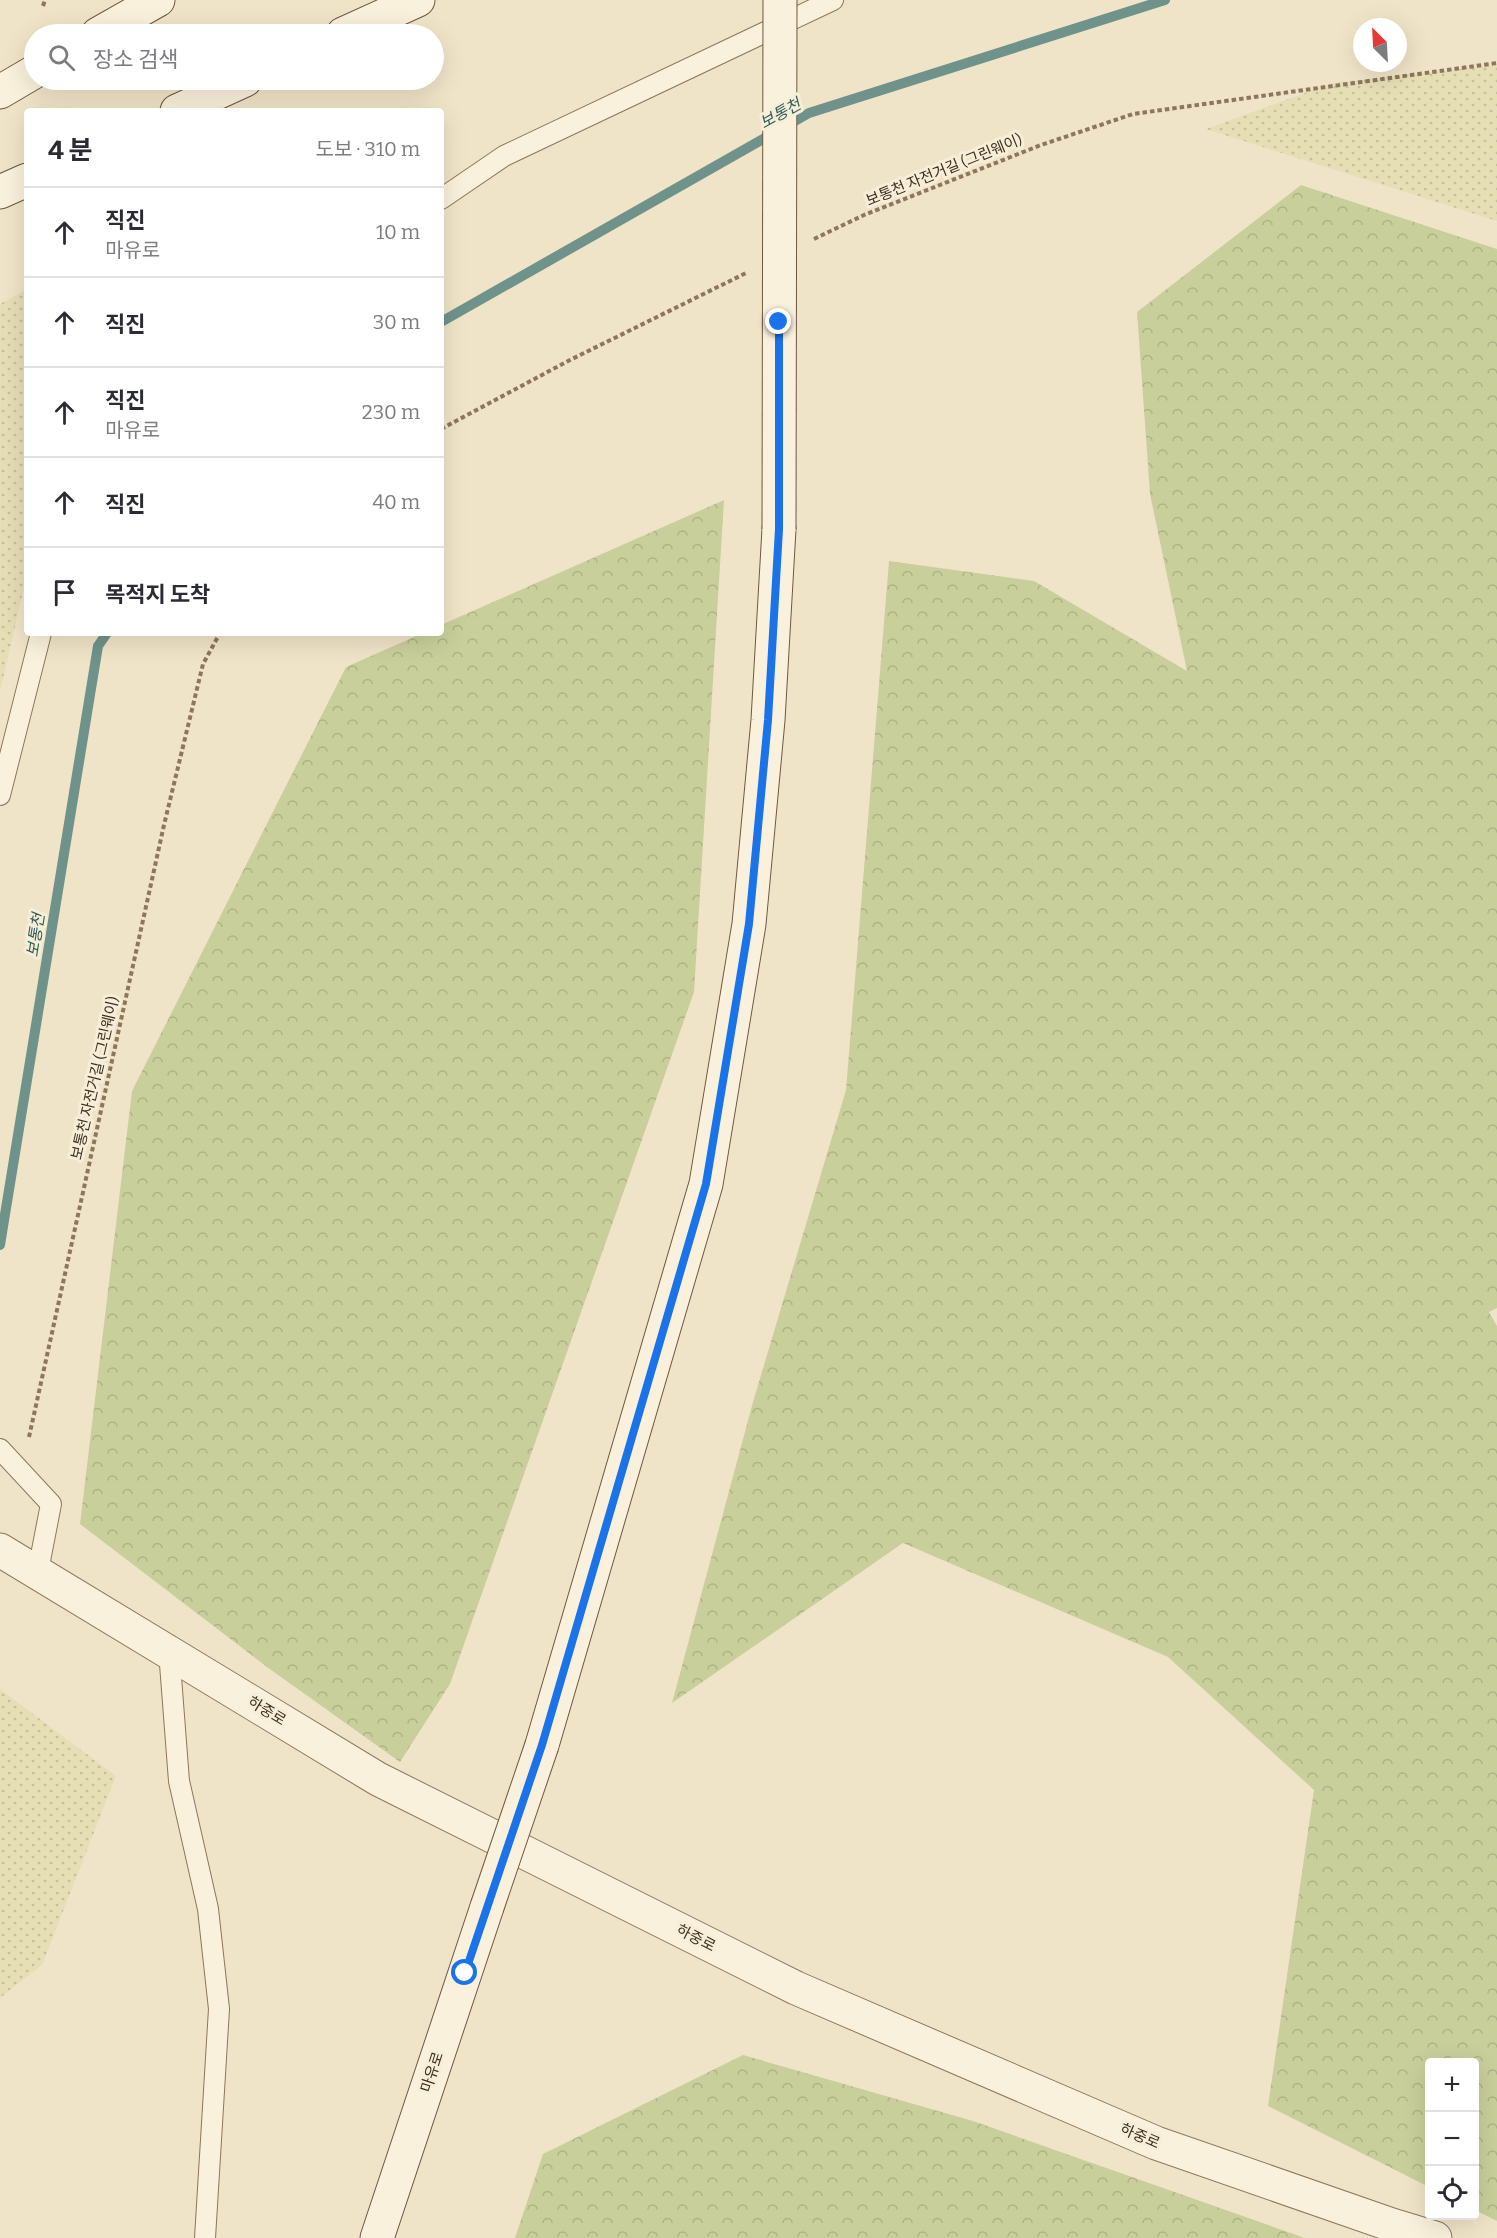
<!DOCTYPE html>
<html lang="ko">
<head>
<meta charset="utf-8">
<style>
	body { margin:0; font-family:Bitter,"Noto Sans KR",serif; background:#f2f2f3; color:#2b2b33 }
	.controls { position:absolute; right:18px; bottom:18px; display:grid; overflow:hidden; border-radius:6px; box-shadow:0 6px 24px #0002 }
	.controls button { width:54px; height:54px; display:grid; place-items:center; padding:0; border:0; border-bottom:2px solid #e1e1e2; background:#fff; color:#2b2b33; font:30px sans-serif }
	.compass { position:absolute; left:1353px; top:18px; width:54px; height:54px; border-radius:50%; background:#fff; box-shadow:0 6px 24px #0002; rotate:336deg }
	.stop { position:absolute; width:18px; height:18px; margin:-14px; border:4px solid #1a73e8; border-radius:50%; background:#fff }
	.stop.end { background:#1a73e8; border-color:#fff; box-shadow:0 2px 6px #0008 }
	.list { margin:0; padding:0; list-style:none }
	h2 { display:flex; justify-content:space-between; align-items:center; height:78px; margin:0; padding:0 24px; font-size:26px }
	h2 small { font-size:20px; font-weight:400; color:#7c7c81 }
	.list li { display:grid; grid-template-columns:39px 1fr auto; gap:18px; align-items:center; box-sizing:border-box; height:90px; padding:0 24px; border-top:2px solid #e1e1e2 }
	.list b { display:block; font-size:22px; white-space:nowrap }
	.list p { margin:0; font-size:20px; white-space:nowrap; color:#7c7c81 }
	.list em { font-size:20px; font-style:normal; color:#7c7c81 }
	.icon { flex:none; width:33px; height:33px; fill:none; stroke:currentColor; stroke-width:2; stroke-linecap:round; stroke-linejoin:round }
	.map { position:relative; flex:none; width:1497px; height:2238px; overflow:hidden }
	.search { position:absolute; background:#fff; box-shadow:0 6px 24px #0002; left:24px; top:24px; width:420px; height:66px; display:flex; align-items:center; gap:15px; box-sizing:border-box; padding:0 21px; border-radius:33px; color:#7c7c81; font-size:22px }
	.panel { position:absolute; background:#fff; box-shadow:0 6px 24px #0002; left:24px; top:108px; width:420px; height:528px; border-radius:6px }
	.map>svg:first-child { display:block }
</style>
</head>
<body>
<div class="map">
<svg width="1497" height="2238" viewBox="0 0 1497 2238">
	<defs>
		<pattern id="farmland-dots" width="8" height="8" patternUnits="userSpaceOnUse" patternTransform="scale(1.5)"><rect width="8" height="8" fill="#e6deb5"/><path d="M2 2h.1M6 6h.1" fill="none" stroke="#c6bf9b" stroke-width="1.8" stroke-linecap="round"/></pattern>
		<pattern id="forest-crowns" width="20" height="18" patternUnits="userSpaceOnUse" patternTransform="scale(1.5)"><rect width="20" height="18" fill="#c9cf9b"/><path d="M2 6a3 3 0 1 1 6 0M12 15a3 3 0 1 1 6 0" fill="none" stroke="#aeb285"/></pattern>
	</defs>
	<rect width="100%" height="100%" fill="#f0e4c8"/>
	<g fill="url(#farmland-dots)">
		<path d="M1497,65V221L1206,129L1332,83Z"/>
		<path d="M27,289V575L0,691V304Z"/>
		<path d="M0,1689L116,1776L42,1965L0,1998Z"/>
	</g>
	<g fill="url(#forest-crowns)">
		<path d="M1301,185L1497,249V1308L1489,1312L1497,1326V2221L1475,2210L1474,2062H1430L1429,2187L1268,2106L1314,1790L1168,1657L903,1543L672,1703L753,1402L846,1090L889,561L1034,581L1187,671L1150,494L1137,312Z"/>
		<path d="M724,500L694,992L450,1684L400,1762L267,1667L80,1524L132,1091L346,667L423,633H441V625Z"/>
		<path d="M743,2055L973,2121L1305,2238H515L543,2154Z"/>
	</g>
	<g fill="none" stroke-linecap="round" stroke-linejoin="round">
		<g stroke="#6f938a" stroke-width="10">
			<path d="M441,322L809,113L1165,0"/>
			<path d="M0,1245L98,646L107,633"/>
		</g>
		<defs>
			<g id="service">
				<path d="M441,199L504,156L833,0"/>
				<path d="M0,795L41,633"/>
				<path d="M0,1449L51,1504L38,1571"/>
				<path d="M169,1651L179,1781L208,1909L219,2009L205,2238"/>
			</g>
			<path id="tertiary" d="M0,1550L378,1779L796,1988L1156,2143L1392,2225L1435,2238"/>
			<g id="secondary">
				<path d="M98,34L158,0"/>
				<path d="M343,34L418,0"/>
				<path d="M0,92L34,72"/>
				<path d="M177,111L245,80"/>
				<path d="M0,192L27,180"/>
				<path d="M542,1745L706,1184L749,924L768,720L779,529"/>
				<path d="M377,2238L487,1907"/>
			</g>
		</defs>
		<use href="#service" stroke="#8d765c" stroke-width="22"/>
		<use href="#tertiary" stroke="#8d765c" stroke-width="35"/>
		<use href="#secondary" stroke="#6f573f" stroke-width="35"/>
		<g stroke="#8d765c" stroke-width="4" stroke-dasharray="4.5 3" stroke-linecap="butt">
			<path d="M43,6L45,0"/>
			<path d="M814,239L864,215L1041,145L1133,114L1497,63"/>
			<path d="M441,429L568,361L746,273"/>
			<path d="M29,1437L164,825L203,664L220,633"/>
		</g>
		<use href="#service" stroke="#faf1dc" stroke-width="20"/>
		<use href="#tertiary" stroke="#faf1dc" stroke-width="33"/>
		<use href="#secondary" stroke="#faf1dc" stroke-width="33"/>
		<defs>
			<g id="secondary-bridge">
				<path d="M779,529L780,0"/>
				<path d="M487,1907L542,1745"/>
			</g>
		</defs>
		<use href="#secondary-bridge" stroke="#6f573f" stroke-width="35" stroke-linecap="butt"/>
		<use href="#secondary-bridge" stroke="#faf1dc" stroke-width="33"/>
	</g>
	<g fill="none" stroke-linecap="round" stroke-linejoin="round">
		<path stroke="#1a73e8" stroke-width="8" d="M465,1973L542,1745L706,1184L749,924L768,720L779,529V322"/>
	</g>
	<g text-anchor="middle" stroke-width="6" stroke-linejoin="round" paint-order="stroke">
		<g font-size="15" fill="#3d2e20" stroke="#f7eed8">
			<text transform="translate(944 170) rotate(-22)" y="5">보통천 자전거길 (그린웨이)</text>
			<text transform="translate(95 1078) rotate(-77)" y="5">보통천 자전거길 (그린웨이)</text>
			<text transform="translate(267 1711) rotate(31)" y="5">하중로</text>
			<text transform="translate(696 1938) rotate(27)" y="5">하중로</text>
			<text transform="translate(432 2072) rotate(-72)" y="5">마유로</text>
			<text transform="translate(1140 2136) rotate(23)" y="5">하중로</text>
		</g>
		<g font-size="16" font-style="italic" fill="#2f5d5a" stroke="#f7eed8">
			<text transform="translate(780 113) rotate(-29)" y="6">보통천</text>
			<text transform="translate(35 935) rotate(-81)" y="6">보통천</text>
		</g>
	</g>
</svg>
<div class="controls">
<button>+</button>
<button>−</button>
<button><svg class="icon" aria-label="locate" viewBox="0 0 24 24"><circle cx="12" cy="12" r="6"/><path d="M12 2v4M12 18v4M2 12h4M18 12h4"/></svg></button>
</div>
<svg class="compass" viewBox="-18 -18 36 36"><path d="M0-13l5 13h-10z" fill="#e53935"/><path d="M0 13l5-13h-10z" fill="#7c7c81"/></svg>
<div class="stop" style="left:465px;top:1973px"></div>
<div class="stop end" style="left:779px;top:322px"></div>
<div class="search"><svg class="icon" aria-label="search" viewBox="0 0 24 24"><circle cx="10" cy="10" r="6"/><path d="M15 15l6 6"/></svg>장소 검색</div>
<section class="panel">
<h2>4 분<small>도보 · 310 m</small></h2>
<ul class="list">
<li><svg class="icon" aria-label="ahead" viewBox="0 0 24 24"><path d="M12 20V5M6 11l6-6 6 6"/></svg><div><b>직진</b><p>마유로</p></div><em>10 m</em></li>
<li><svg class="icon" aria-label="ahead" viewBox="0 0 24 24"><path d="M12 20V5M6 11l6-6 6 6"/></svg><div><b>직진</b></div><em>30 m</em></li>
<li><svg class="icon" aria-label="ahead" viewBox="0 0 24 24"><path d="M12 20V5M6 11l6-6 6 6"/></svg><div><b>직진</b><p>마유로</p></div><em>230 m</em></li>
<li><svg class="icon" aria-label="ahead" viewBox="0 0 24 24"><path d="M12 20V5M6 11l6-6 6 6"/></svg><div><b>직진</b></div><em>40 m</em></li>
<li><svg class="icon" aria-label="arrive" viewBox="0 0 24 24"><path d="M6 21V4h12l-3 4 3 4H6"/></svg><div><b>목적지 도착</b></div></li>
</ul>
</section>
</div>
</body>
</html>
